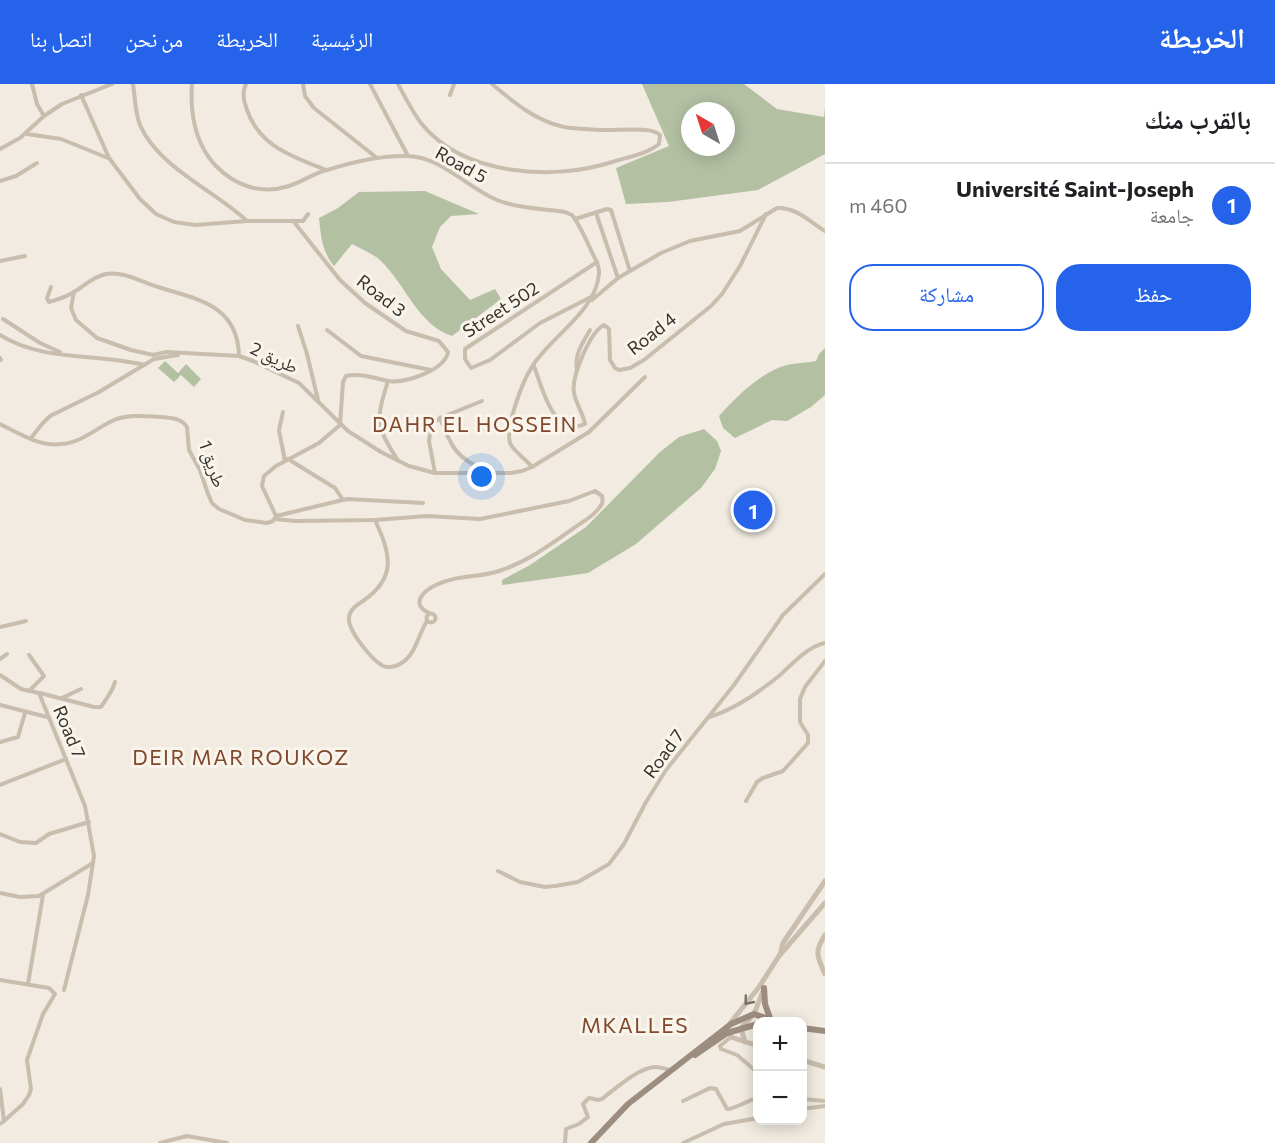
<!DOCTYPE html>
<html lang="ar">
<head>
<meta charset="utf-8">
<style>
	body { margin:0; font-family:Commissioner,"Noto Naskh Arabic",sans-serif; background:#f2f2f2; color:#202124; direction:rtl }
	.controls { position:absolute; right:18px; bottom:18px; display:grid; overflow:hidden; border-radius:12px; box-shadow:0 3px 15px #0003 }
	.controls button { width:54px; height:54px; display:grid; place-items:center; padding:0; border:0; border-bottom:2px solid #e0e0e0; background:#fff; color:#202124; font:30px sans-serif }
	.compass { position:absolute; left:681px; top:18px; width:54px; height:54px; border-radius:50%; background:#fff; box-shadow:0 3px 15px #0003; rotate:321deg }
	.you { position:absolute; left:482px; top:393px; width:21px; height:21px; margin:-15px; border:4px solid #fff; border-radius:50%; background:#1a73e8; box-shadow:0 0 0 9px #1a73e833 }
	.badge { display:grid; place-items:center; width:39px; height:39px; border-radius:50%; background:#2563eb; color:#fff; font-size:20px; font-weight:700 }
	.pin { position:absolute; translate:-50% -50%; border:3px solid #fff; box-shadow:0 2px 6px #0006 }
	.list { margin:0; padding:0; list-style:none }
	h2 { display:flex; justify-content:space-between; align-items:center; height:78px; margin:0; padding:0 24px; font-size:26px }
	h2 small { font-size:20px; font-weight:400; color:#757577 }
	.list li { display:grid; grid-template-columns:39px 1fr auto; gap:18px; align-items:center; box-sizing:border-box; height:84px; padding:0 24px; border-top:2px solid #e0e0e0 }
	.list b { display:block; font-size:22px; white-space:nowrap }
	.list p { margin:0; font-size:20px; white-space:nowrap; color:#757577 }
	.list em { font-size:20px; font-style:normal; color:#757577 }
	.actions { display:flex; gap:12px; padding:18px 24px }
	.actions a { flex:1; padding:14px 0; border:2px solid #2563eb; border-radius:24px; text-align:center; font-size:21px; color:#2563eb }
	.actions .main { background:#2563eb; color:#fff }
	.map { position:relative; flex:none; width:825px; height:1059px; overflow:hidden; direction:ltr }
	header { display:flex; align-items:center; gap:36px; box-sizing:border-box; height:84px; padding:0 30px; background:#2563eb; color:#fff }
	header strong { font-size:28px }
	nav { display:flex; gap:33px; margin-inline-start:auto; font-size:21px }
	main { display:flex }
	aside { flex:1; background:#fff }
	.map>svg:first-child { display:block }
</style>
</head>
<body>
<header>
<strong>الخريطة</strong>
<nav><a>الرئيسية</a><a>الخريطة</a><a>من نحن</a><a>اتصل بنا</a></nav>
</header>
<main>
<aside>
<h2>بالقرب منك<small></small></h2>
<ul class="list">
<li><span class="badge">1</span><div><b>Université Saint-Joseph</b><p>جامعة</p></div><em>460 m</em></li>
</ul>
<div class="actions"><a class="main">حفظ</a><a>مشاركة</a></div>
</aside>
<div class="map">
<svg width="825" height="1059" viewBox="0 0 825 1059">
	<rect width="100%" height="100%" fill="#f1ebe1"/>
	<g fill="#b3c0a2" fill-rule="evenodd">
		<path d="M642,0H744L777,25L824,33L825,23V70L758,106L668,118L626,120L616,84L669,62ZM690,27H726V63H690Z"/>
		<path d="M425,107L479,130L451,132L440,143L432,163L441,185L470,216L495,205L501,215L452,252C419,242 405,200 381,177C374,170 361,165 352,160L334,182C322,167 321,153 319,134L338,124L359,108Z"/>
		<path d="M825,264V311L811,323L787,337L772,336L735,354L723,344L719,332C737,312 761,288 787,281C796,279 806,279 816,277L819,270Z"/>
		<path d="M165,277L178,289L186,280L201,295L194,303L181,291L174,298L158,284Z"/>
		<path d="M704,345L717,357L721,367L715,385L701,404L636,460L588,489L502,501V496L530,481L586,443L660,368L679,353Z"/>
	</g>
	<g fill="none" stroke-linecap="round" stroke-linejoin="round">
		<g stroke="#c9bdad" stroke-width="4">
			<path d="M32,0L37,20L44,32"/>
			<path d="M133,0C135,13 135,29 140,41C158,83 215,107 247,137"/>
			<path d="M192,0C190,29 195,59 215,81C235,102 261,111 289,102C302,98 314,89 327,86C352,78 381,71 408,72C441,73 468,104 497,116C517,124 543,125 565,128L572,131C579,140 585,153 590,164C593,172 600,180 599,189C597,226 552,252 533,281"/>
			<path d="M246,0C242,8 243,15 246,23C258,62 291,72 326,86"/>
			<path d="M303,0L305,12L314,24L377,74"/>
			<path d="M370,0L408,72"/>
			<path d="M398,0C405,13 412,27 421,39C463,92 554,97 612,78C628,73 647,70 659,60L660,51C652,42 615,47 601,46C589,45 576,45 564,43C536,37 513,18 492,0"/>
			<path d="M81,11L109,74L140,115L156,130L174,138L195,141L247,137H303L308,130"/>
			<path d="M450,11L454,0"/>
			<path d="M27,50L61,55L108,74"/>
			<path d="M0,65L20,54L44,32L62,20L112,0"/>
			<path d="M0,97L16,92L37,79"/>
			<path d="M596,129L618,194"/>
			<path d="M575,135L607,125L611,126L630,187"/>
			<path d="M294,138L340,196L365,219L406,247L439,257L448,268C445,286 405,300 388,297C374,294 360,289 346,292L343,298L340,340"/>
			<path d="M0,177L25,172"/>
			<path d="M51,203L47,214L49,218C56,216 68,212 74,208C86,201 92,193 106,190C123,187 139,197 155,202C194,215 238,219 239,272"/>
			<path d="M74,208L71,224L76,236L97,254L131,266L153,271L167,268L239,272L253,277L299,299L348,347L381,368L409,382L435,389H511L522,387L532,383C526,375 514,368 510,359C505,343 523,296 532,283L534,282C542,303 553,354 585,340C583,329 576,320 574,309C571,293 590,248 604,241L609,245L610,276L615,284L619,286L630,284L644,276L711,222L722,210L740,182L766,130"/>
			<path d="M593,212L540,239L490,276L471,284L465,275V265L597,178"/>
			<path d="M592,216L618,194L661,169L690,157L740,147L777,124C796,123 810,138 825,147"/>
			<path d="M3,235L40,259L60,268"/>
			<path d="M298,242L307,270L318,316"/>
			<path d="M327,246L361,272L431,286"/>
			<path d="M0,251C42,278 98,269 145,281"/>
			<path d="M0,274L1,276"/>
			<path d="M577,286C574,271 583,258 590,246"/>
			<path d="M388,297C376,336 375,340 397,375"/>
			<path d="M283,328L279,346L285,377"/>
			<path d="M440,334C453,366 456,373 487,388"/>
			<path d="M0,340C18,349 40,363 61,360C81,359 95,345 112,337C127,330 146,332 162,333C172,334 181,334 187,343L189,366L200,386L208,410L212,419L219,425L245,436L267,439L273,437L276,432L262,402L264,392L276,382L319,359L340,341"/>
			<path d="M31,354L42,340L50,332L99,308L154,275L178,271"/>
			<path d="M288,375L335,404L343,416"/>
			<path d="M532,383L589,348L645,293"/>
			<path d="M435,389L429,357L431,341L440,334L482,317"/>
			<path d="M276,432L347,415L423,419"/>
			<path d="M275,435L295,437L375,436L427,432L480,435L569,417L595,407L602,412C603,417 603,420 599,424C593,433 582,438 574,444C550,461 527,478 499,487C478,494 455,491 436,501C423,507 410,520 429,529"/>
			<path d="M375,436C390,469 398,493 363,517C357,521 350,525 349,533C347,546 372,576 383,582C388,584 395,583 400,580C416,571 418,551 427,537"/>
			<circle cx="431" cy="534" r="4.5"/>
			<path d="M0,543L26,537"/>
			<path d="M0,575L7,570"/>
			<path d="M0,591L21,605L39,609L85,722L94,772L88,811L64,906"/>
			<path d="M29,607L44,592L29,571"/>
			<path d="M40,609L94,623H101C106,615 113,607 115,598"/>
			<path d="M62,614L81,605"/>
			<path d="M0,621L47,633"/>
			<path d="M709,633C734,626 759,608 779,592C792,580 807,563 825,559"/>
			<path d="M0,658L18,653L25,629"/>
			<path d="M0,701L66,675"/>
			<path d="M746,717L757,698L763,694L783,687L808,659V651L800,638V615L805,603L825,577"/>
			<path d="M0,750L20,758L36,759L49,750L89,738"/>
			<path d="M498,787L520,798L545,803L555,802L578,798L609,780L624,760L646,718L666,686L734,601L783,531L825,490"/>
			<path d="M0,809L20,813L39,812L93,779"/>
			<path d="M0,896L49,904L55,910L43,930L27,976L31,1005L29,1011L23,1020L4,1037"/>
			<path d="M28,900L43,811"/>
			<path d="M731,953L720,962L721,965L737,971L758,989"/>
			<path d="M0,1005L4,1037L0,1040"/>
			<path d="M802,1015L825,1017"/>
			<path d="M683,1017L710,1004L716,1005L727,1025C736,1025 747,1016 758,1014"/>
			<path d="M802,1025L825,1022"/>
			<path d="M160,1059L187,1052L227,1059"/>
			<path d="M565,1059L566,1045L579,1040L588,1033L583,1020L589,1014L598,1016L602,1015C615,1005 639,983 656,983C661,983 665,985 670,986"/>
			<path d="M683,1059L724,1040L758,1034"/>
		</g>
		<g stroke="#c9bdad" stroke-width="5">
			<path d="M825,851C814,868 817,872 825,890"/>
			<path d="M780,871L783,859L825,797"/>
			<path d="M745,958L741,944L754,930L763,907"/>
			<path d="M758,962L731,953L727,947L728,942L759,903L779,872L825,819"/>
			<path d="M802,976L825,983"/>
		</g>
		<g stroke="#9d8d7f" stroke-width="6">
			<path d="M764,904L765,920L770,934"/>
			<path d="M802,944L825,947"/>
			<path d="M695,971L727,949L758,940"/>
			<path d="M591,1059L628,1020L731,940L754,930L777,938"/>
		</g>
	</g>
	<defs><path id="oneway-chevron" d="M-2-3.5L2.5 0L-2 3.5" fill="none" stroke-width="1.6" stroke-linecap="round" stroke-linejoin="round" transform="scale(1.5)"/></defs>
	<use stroke="#797066" href="#oneway-chevron" transform="translate(748 917) rotate(129)"/>
	<g text-anchor="middle" stroke-width="6" stroke-linejoin="round" paint-order="stroke">
		<g font-size="18" fill="#38312b" stroke="#f9f5ed">
			<text transform="translate(461 81) rotate(29)" y="6">Road 5</text>
			<text transform="translate(381 212) rotate(38)" y="6">Road 3</text>
			<text transform="translate(501 226) rotate(-33)" y="6">Street 502</text>
			<text transform="translate(652 250) rotate(-38)" y="6">Road 4</text>
			<text transform="translate(274 274) rotate(25)" y="6">طريق 2</text>
			<text transform="translate(212 380) rotate(71)" y="6">طريق 1</text>
			<text transform="translate(69 648) rotate(67)" y="6">Road 7</text>
			<text transform="translate(664 670) rotate(-54)" y="6">Road 7</text>
		</g>
		<g font-size="21" letter-spacing="1.5" fill="#81482b" stroke="#f9f5ed">
			<text x="475" y="348">DAHR EL HOSSEIN</text>
			<text x="241" y="681">DEIR MAR ROUKOZ</text>
			<text x="635" y="949">MKALLES</text>
		</g>
	</g>
</svg>
<div class="controls">
<button>+</button>
<button>−</button>
</div>
<svg class="compass" viewBox="-18 -18 36 36"><path d="M0-13l5 13h-10z" fill="#e53935"/><path d="M0 13l5-13h-10z" fill="#757577"/></svg>
<div class="you"></div>
<div class="pin badge" style="left:753px;top:426px">1</div>
</div>
</main>
</body>
</html>
